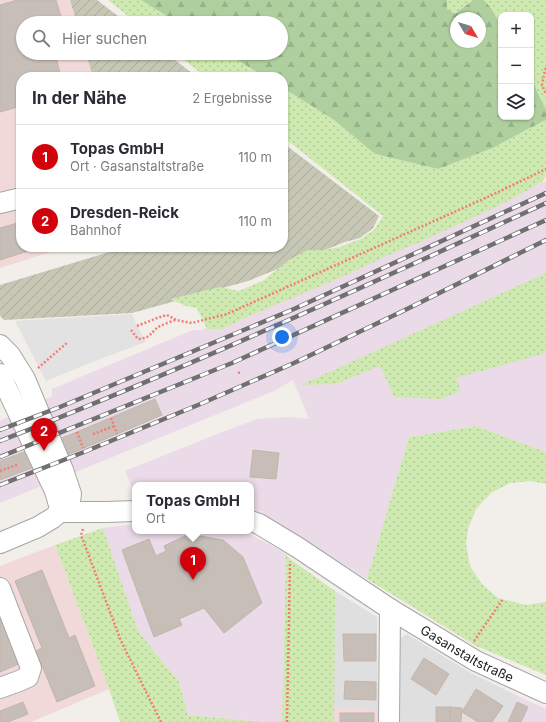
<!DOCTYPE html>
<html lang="de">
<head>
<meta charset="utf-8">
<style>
	body { margin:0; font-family:Inter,sans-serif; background:#f7f7f7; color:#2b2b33 }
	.controls { position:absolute; right:12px; top:12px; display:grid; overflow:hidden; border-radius:8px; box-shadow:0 1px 3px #0004 }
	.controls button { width:36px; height:36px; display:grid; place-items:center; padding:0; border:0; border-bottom:1px solid #e1e1e2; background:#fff; color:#2b2b33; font:20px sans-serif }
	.compass { position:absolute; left:450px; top:12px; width:36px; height:36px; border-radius:50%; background:#fff; box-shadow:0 1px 3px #0004; rotate:128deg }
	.you { position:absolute; left:282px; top:337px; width:14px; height:14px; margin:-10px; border:3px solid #fff; border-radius:50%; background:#1a73e8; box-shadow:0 0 0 6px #1a73e833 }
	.badge { display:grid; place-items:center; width:26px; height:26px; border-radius:50%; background:#d1020c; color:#fff; font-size:13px; font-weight:700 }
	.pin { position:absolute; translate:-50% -33px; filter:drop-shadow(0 1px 2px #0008) }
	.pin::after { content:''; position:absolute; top:21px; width:14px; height:12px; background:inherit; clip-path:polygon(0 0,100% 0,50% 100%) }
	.popup { position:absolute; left:132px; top:482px; width:122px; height:52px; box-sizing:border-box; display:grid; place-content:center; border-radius:8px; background:#fff; filter:drop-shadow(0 1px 3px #0005); font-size:13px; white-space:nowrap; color:#7c7c81 }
	.popup b { font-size:15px; color:#2b2b33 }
	.popup::after { content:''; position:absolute; left:50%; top:100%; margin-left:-8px; border:8px solid transparent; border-top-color:#fff }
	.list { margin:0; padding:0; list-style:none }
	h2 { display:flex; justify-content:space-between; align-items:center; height:52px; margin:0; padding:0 16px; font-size:17px }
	h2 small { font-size:13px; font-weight:400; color:#7c7c81 }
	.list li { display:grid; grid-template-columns:26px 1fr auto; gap:12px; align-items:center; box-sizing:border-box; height:64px; padding:0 16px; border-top:1px solid #e1e1e2 }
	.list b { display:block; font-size:15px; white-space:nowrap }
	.list p { margin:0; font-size:13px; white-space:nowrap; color:#7c7c81 }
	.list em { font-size:13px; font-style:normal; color:#7c7c81 }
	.icon { flex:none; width:22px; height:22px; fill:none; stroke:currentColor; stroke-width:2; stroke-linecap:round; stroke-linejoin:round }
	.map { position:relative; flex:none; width:546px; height:722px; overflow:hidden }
	.search { position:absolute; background:#fff; box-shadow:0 1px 3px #0004; left:16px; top:16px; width:272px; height:44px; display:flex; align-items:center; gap:10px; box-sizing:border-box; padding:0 14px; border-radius:22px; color:#7c7c81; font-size:15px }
	.panel { position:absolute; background:#fff; box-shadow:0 1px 3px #0004; left:16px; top:72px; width:272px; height:180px; border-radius:16px }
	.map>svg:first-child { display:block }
</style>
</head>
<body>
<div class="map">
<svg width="546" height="722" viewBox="0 0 546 722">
	<defs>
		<pattern id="construction-furrows" width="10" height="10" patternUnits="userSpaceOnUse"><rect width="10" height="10" fill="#c6c6b4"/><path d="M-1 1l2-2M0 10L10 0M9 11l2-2" fill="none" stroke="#aaaa9a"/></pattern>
		<pattern id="grass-dots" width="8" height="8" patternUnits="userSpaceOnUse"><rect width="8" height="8" fill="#cfeab0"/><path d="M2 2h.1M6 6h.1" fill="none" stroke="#b1c897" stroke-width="1.8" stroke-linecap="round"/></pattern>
		<pattern id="forest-firs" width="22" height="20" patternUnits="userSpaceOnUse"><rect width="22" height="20" fill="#afd09e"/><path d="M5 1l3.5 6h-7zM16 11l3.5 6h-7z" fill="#96b288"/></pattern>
	</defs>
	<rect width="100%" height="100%" fill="#f2eee9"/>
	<g fill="#e0dfdf">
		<path d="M335,591L377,617L378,709L334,708Z"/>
		<path d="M407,634L469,672L518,696L507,722H395L396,641Z"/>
	</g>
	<g fill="#f2d9d9">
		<path d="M0,0H72L78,23H23V53H87L93,77H21V247H67L0,268Z"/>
		<path d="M55,545L109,689L31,722H0V566Z"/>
		<path d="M334,708L378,709V722H334Z"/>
	</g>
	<g fill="#ebdbe8">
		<path d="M546,181V452L476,426L409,437L367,579L300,537L251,507V485H135V494L125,471L225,431L257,419L287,417L309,419L293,380L274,391L0,503V421L52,396V389L193,330H202L251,309Z"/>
		<path d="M135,524V531H239L249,534L271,545L286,554L282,722H264L188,715L179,682L138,631L103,528Z"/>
		<path d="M518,696L546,709V722H507Z"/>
	</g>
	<g fill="url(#construction-furrows)">
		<path d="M70,0H97L127,23H77Z"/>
		<path d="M86,53H166L197,77H93Z"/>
		<path d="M283,143L379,216L373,228L360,238L345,242L248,281L132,313L4,320L0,316V285L126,247H283Z"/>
	</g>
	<g fill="url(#grass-dots)">
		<path d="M108,0H141L178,23H137Z"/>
		<path d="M447,0H473L455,14L447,10Z"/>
		<path d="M484,0H546V110L531,79V15H501V25L491,8Z"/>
		<path d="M175,53H226L265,77H206Z"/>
		<path d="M283,88L334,120L375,154L438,169L493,148L524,131L546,120V176L543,181L532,188L494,208L420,242L391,254L342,277L247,317L222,329H207L197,308L186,306L170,299L220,287L239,291L264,280L289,260L307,250H323L340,247L347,244L361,239L374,230L383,216L283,137Z"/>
		<path d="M546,273V353L456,378L461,391L441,399L394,397L380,366L336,384L301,385Z"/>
		<path d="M476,426L546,452V484L531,481L510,483L491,493L476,509L468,529L466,544L470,566L482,584L498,598L526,605L546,602V675L476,646L367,579L409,437Z"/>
		<path d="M103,528L138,631L179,682L188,715L264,722H120L109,689L55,545Z"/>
		<path d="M286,554L290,559L335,591L334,722H282Z"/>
	</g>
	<path fill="url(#forest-firs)" fill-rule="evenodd" d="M141,0H447V9L455,14L473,0H484L491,8L501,25V117H531V79L546,110V120L524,131L493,148L438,169L375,154L334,120L283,88V77H265L226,53H281V23H178ZM456,18H480V42H456Z"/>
	<path fill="#e2e2e2" d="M132,314L137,326L146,342L95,361L46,381L15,321Z"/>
	<g fill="#c7beb8" stroke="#c3b5ab">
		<path d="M17,0H56L63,23H23V53H68L56,57L61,77H21V106L0,112V5Z"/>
		<path d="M21,222V247H41L0,260V228Z"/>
		<path d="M155,399L162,415L77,451L0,480V461L72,434Z"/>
		<path d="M253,450L279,453L276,479L250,477Z"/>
		<path d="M189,534L223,540L243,557L262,603L224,633L204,608L179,619L182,625L154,637L122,550L149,539L156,556L166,551L164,546Z"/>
		<path d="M42,570L69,638L75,635L95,686L57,702L36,651L42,648L15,581Z"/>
		<path d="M0,610L21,663L0,672Z"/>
		<path d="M343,634H376V661H344Z"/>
		<path d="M424,658L449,674L436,695L411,679Z"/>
		<path d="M345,681L376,682V700L344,699Z"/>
		<path d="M476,689L503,706L492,722H478L462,712Z"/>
		<path d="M23,702L28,714L8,722H0V711Z"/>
		<path d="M517,702L528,707L521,722H508Z"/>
		<rect x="436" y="707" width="14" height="15"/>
		<path d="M450,707L462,708L461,722H450Z"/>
		<rect x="340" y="713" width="34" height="9"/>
	</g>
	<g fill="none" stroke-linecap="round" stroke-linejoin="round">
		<defs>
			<g id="minor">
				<path d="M0,203L21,198"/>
				<path d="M0,345L10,355L25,379L63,470L71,494L70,501L67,505L53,518L38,527L0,543"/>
				<path d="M0,374L55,491L61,512"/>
				<path d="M61,512H107L135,511"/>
				<path id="s1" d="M251,521L259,524L297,547L390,609L476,661L546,693"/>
				<path d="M0,588L31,668L28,677L19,681L0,688"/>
				<path d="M389,722L390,609"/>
			</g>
		</defs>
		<use href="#minor" stroke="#a6a6a6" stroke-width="22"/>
		<g stroke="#f87b73" stroke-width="2.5" stroke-dasharray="2 2" stroke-linecap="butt">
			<path d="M546,68L545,70L542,85L546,94"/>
			<path d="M137,326L157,318L167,315L176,320L192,323L227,314L492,195L546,169"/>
			<path d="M131,330L138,339C152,338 150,332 160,326C164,324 170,322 175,320"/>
			<path d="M38,368L68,342"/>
			<path d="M238,373L241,372"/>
			<path d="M111,418L117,434"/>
			<path d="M77,432L83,448"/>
			<path d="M93,434L114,426"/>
			<path d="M0,471L17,465"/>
			<path d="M83,529L81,535L121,641L161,722"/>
			<path d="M474,641L503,599"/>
			<path d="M287,722L290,563"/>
		</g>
		<use href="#minor" stroke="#fff" stroke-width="20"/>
		<defs>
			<g id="rail">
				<path d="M0,430L60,407L294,309L546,193"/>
				<path d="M0,441C185,369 366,286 546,203"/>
				<path d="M0,457L232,363L546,220"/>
				<path d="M0,485L84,452L198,405L294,363L403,311L546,240"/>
			</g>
		</defs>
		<use href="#rail" stroke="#707070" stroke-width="4.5"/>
		<use href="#rail" stroke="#fff" stroke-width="3" stroke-dasharray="9" stroke-linecap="butt"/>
	</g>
	<g text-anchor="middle" stroke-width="3.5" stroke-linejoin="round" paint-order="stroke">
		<g font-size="13" fill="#222" stroke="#fff">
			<text dy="5" stroke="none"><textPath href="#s1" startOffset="254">Gasanstaltstraße</textPath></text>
		</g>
	</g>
</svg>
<div class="controls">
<button>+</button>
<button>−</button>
<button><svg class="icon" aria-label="layers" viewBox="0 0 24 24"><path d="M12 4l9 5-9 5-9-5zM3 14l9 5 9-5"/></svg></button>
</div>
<svg class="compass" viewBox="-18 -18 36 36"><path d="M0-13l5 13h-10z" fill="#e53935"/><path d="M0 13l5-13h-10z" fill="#7c7c81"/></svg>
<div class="you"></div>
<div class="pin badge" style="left:193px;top:580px">1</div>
<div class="popup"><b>Topas GmbH</b>Ort</div>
<div class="pin badge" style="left:44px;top:451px">2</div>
<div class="search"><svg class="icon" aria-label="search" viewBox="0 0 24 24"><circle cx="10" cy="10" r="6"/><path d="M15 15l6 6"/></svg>Hier suchen</div>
<section class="panel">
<h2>In der Nähe<small>2 Ergebnisse</small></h2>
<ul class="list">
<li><span class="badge">1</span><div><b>Topas GmbH</b><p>Ort · Gasanstaltstraße</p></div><em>110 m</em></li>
<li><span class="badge">2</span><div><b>Dresden-Reick</b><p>Bahnhof</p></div><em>110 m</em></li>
</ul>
</section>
</div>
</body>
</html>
